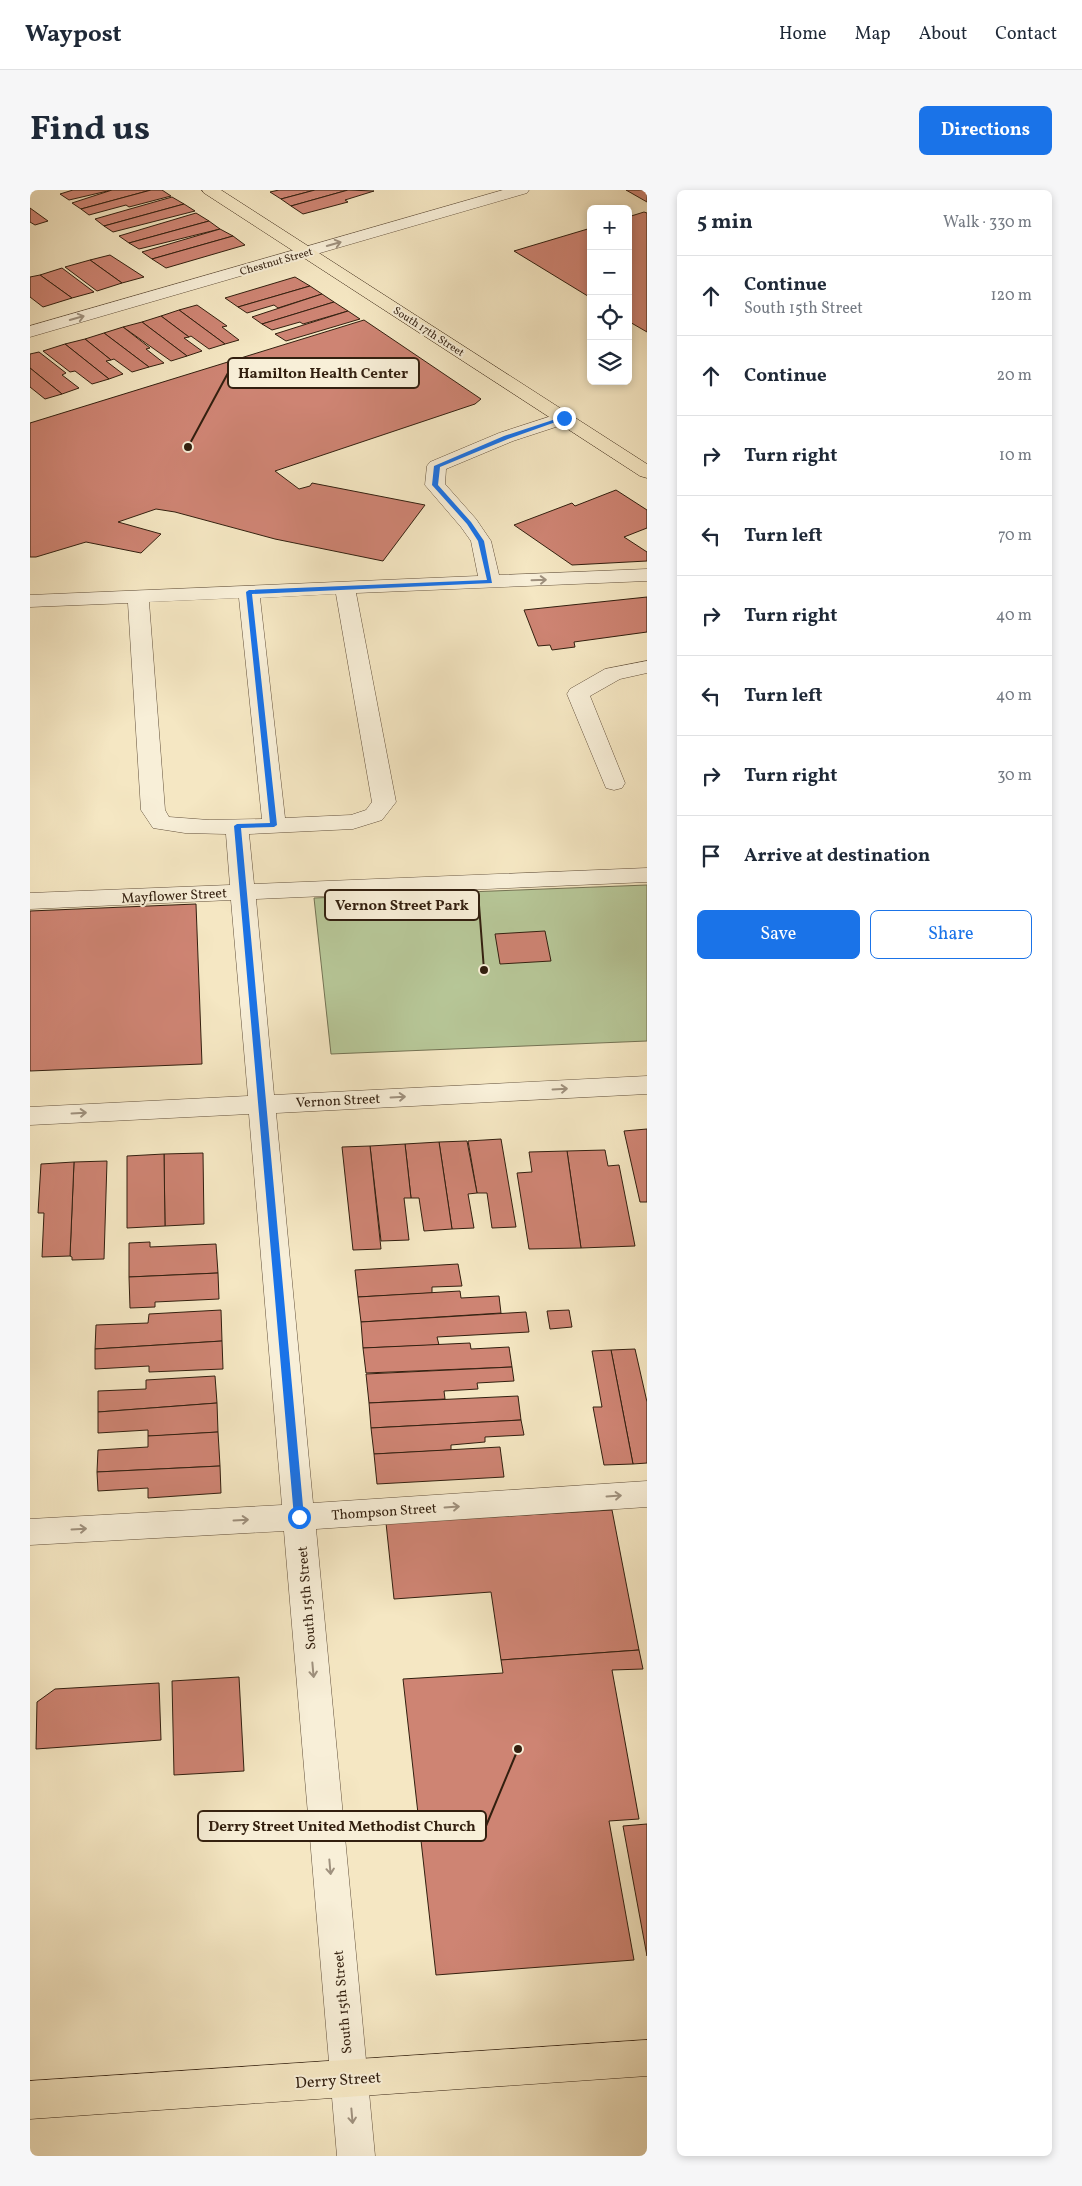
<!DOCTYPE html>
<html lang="en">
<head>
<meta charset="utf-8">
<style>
	body { margin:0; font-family:Vollkorn,serif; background:#f6f6f7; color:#1f2937 }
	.controls { position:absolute; right:15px; top:15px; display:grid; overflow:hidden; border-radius:8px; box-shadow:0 2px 8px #0003 }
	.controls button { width:45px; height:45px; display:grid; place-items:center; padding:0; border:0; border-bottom:1px solid #e0e1e3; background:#fff; color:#1f2937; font:25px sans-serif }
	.stop { position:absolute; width:15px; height:15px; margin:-11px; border:4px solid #1a73e8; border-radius:50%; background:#fff }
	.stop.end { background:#1a73e8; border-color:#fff; box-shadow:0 1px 5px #0008 }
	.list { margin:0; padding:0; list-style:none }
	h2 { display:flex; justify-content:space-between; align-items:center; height:65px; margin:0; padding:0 20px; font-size:21px }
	h2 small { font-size:16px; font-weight:400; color:#747a83 }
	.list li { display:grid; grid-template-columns:32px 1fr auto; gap:15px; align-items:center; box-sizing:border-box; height:80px; padding:0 20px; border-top:1px solid #e0e1e3 }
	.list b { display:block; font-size:19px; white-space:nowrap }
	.list p { margin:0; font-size:16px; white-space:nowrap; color:#747a83 }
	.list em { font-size:16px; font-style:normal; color:#747a83 }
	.actions { display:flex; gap:10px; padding:15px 20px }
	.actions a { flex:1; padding:11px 0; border:1px solid #1a73e8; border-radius:8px; text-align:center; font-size:18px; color:#1a73e8 }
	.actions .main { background:#1a73e8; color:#fff }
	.icon { flex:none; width:28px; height:28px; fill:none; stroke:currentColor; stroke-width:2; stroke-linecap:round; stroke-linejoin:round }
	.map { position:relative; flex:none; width:617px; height:1966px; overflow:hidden; border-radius:8px }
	header { display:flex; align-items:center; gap:30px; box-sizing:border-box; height:70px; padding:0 25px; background:#fff; border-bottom:1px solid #e0e1e3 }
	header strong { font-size:24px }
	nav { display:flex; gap:28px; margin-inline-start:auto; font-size:18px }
	.intro { display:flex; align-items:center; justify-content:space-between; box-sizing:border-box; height:120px; padding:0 30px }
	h1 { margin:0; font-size:35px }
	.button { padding:12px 22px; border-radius:8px; background:#1a73e8; color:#fff; font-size:18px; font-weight:700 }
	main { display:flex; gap:30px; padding:0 30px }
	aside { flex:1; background:#fff; border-radius:8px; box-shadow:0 2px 8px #0003 }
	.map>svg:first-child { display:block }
</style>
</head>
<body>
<header>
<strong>Waypost</strong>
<nav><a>Home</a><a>Map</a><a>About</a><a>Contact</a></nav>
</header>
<div class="intro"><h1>Find us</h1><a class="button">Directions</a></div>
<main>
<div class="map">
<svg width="617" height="1966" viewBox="0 0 617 1966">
	<rect width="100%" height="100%" fill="#f5e7c3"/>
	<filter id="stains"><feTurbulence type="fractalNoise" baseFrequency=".004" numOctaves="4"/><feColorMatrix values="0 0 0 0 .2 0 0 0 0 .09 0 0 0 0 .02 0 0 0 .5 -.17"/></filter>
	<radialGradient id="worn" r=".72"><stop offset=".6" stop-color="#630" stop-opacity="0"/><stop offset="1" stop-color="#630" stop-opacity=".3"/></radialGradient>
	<path fill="#b7c798" stroke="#747354" d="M617,695V851L301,864L284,708Z"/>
	<g fill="#ce8473" stroke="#321f0f">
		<path d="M43,0H82L39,10L30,4Z"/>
		<path d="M82,0H121L51,19L42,13Z"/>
		<path d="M121,0H132L141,6L99,17L96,15L59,25L51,19Z"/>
		<path d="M249,0H285L251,9L240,2Z"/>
		<path d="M285,0H318L261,16L251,9Z"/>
		<path d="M318,0L344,1L315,10L318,12L273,24L261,16Z"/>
		<path d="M596,0H617V12Z"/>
		<path d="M142,7L154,14L74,36L65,29Z"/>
		<path d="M154,14L165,21L83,42L74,36Z"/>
		<path d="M0,18L18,31L5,35L0,32Z"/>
		<path d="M614,22L617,23V142L598,131V27Z"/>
		<path d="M166,23L179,31L99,53L89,46Z"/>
		<path d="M179,31L190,39L109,59L99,53Z"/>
		<path d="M561,38V108L484,61Z"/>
		<path d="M190,39L203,46L122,69L112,62Z"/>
		<path d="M203,46L215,55L136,78L122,69Z"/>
		<path d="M80,65L114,87L92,93L60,70Z"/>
		<path d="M60,70L92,93L67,101L35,77Z"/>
		<path d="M32,78L64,102L42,108L10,85Z"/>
		<path d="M10,85L42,108L13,117L0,107V87Z"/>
		<path d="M265,87L280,96L208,117L195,108Z"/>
		<path d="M280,96L292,104L248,118L244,115L217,123L208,117Z"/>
		<path d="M292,104L304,112L232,134L222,127Z"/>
		<path d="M304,112L318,121L273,134L270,132L242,140L232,134Z"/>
		<path d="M167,115L197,136L192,137L209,150L195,154L149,120Z"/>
		<path d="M149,120L195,154L179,159L161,146L159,147L131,126Z"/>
		<path d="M318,121L330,129L256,151L245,144Z"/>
		<path d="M131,126L159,147L154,148L172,161L157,166L112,132Z"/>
		<path d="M334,130L451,209L445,214L245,281L269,299L280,296L282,293L395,315L353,371L245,349L145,322L126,319L88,332L131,344L111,363L56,352L6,367H0V233Z"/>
		<path d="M112,132L157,166L141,171L93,137Z"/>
		<path d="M93,137L120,158L116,159L134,173L119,177L74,143Z"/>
		<path d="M74,143L119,177L102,182L84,169L81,170L55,149Z"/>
		<path d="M55,149L81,170L76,171L93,184L79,189L35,154Z"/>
		<path d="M35,154L79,189L62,194L45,181L40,182L13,161Z"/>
		<path d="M9,162L36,183L32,185L49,198L32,204L0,178V164Z"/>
		<path d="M0,178L32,204L15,209L0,197Z"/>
		<path d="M586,300L617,320V338L594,347L617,362V371L542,375L484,335L542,313L545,316Z"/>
		<path d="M617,407V442L544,452L545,457L522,460L520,455L508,456L494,420Z"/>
		<path d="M166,714L172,874L0,881V721Z"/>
		<path d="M515,741L521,771L470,774L465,744Z"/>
		<path d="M617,939V1012H610L594,941Z"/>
		<path d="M471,949L486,1037L462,1038L457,1003H447L438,951Z"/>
		<path d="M437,951L447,1003L438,1004L444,1038L422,1039L409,952Z"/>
		<path d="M409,952L422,1039L394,1041L389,1008H381L375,954Z"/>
		<path d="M375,954L381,1008H374L379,1050L351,1051L340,956Z"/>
		<path d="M340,956L351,1059L323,1060L312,957Z"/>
		<path d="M575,960L578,976L589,975L605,1056L551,1058L537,961Z"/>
		<path d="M537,961L551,1058L499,1059L487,983L502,982L499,962Z"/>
		<path d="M173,963L174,1034L135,1036L134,964Z"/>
		<path d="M134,964L135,1036L97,1038V966Z"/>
		<path d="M77,971L74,1069L42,1070V1067L40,1066L44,972Z"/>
		<path d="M44,972L40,1066L12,1067L14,1023H8L11,974Z"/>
		<path d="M120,1052V1057L186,1054L188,1083L99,1087V1053Z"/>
		<path d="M428,1074L432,1096L402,1097V1103L328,1107L325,1080Z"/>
		<path d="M188,1083L189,1109L125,1112V1117L100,1118L99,1087Z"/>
		<path d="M430,1101L431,1108L469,1106L471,1123L331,1132L328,1107Z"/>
		<path d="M191,1120L192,1151L65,1159L66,1135L118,1133L119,1124Z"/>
		<path d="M539,1120L542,1137L520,1139L517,1121Z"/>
		<path d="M496,1122L499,1142L407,1147L409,1155L333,1158L331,1132Z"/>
		<path d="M192,1151L193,1179L119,1182V1176L65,1179V1159Z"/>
		<path d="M440,1153L441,1159L479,1157L482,1177L336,1183L333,1158Z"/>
		<path d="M605,1159L617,1212V1273L603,1274L581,1160Z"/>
		<path d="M581,1160L603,1274L574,1275L563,1217H572L562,1161Z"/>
		<path d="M482,1177L484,1191L447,1193L448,1199L414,1201L415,1209L339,1213L336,1184Z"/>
		<path d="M185,1186L187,1213L68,1222V1201L116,1199V1190Z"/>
		<path d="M488,1206L491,1230L341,1238L339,1213Z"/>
		<path d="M187,1213L188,1242L124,1246H118V1240L68,1243V1222Z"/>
		<path d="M491,1230L494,1245L455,1247V1252L421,1255V1260L344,1264L341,1238Z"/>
		<path d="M188,1242L190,1276L67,1282L68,1260L118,1257V1246Z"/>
		<path d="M470,1257L474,1287L347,1294L344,1264Z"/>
		<path d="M190,1276L191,1303L118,1308V1298L68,1301L67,1282Z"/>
		<path d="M582,1320L609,1460L471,1470L461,1402L364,1409L356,1333Z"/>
		<path d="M609,1460L613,1479L582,1480L609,1629L579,1631L604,1770L406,1785L373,1489L473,1483L471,1470Z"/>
		<path d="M209,1487L214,1581L144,1585L142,1491Z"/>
		<path d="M129,1493L131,1550L6,1559L7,1512L25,1499Z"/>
		<path d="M617,1634V1766L593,1636Z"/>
	</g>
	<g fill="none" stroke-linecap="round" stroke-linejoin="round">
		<defs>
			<g id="minor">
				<path d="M473,0H499L497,3L0,147V136Z"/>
				<path d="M534,222L541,224L543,228L541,232L483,251L416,279L415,294L446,329L461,351L469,385L617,379V391L326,403L366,612L352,630L323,639L219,644L224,694L617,678V692L226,709L244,905L617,886V904L246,923L283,1313L617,1291V1317L286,1339L345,1966H307L254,1341L0,1355V1329L252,1315L219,924L0,935V917L218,906L201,710L0,719V703L200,695L196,644L155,643L123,638L111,620L98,413L0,417V405L448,386L441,351L431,337L395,295L397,276L400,272L469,243ZM306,404L342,612L336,620L321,625L255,628L230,408ZM209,408L232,629L179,630L139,627L135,620L119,412Z"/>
				<path d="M617,471V483L590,489L560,506L595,593L592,598L584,600L576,598L537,504L540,499L575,479Z"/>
			</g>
			<g id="major">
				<path d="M172,0H191L617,274V288L610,286L174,3Z"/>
				<path d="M617,1850V1886L0,1929V1891Z"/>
			</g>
		</defs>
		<use href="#minor" stroke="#63513c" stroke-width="1"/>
		<use href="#major" stroke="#321f0f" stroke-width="1"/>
		<use href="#minor" fill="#f8efd8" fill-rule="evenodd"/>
		<use href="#major" fill="#f5e7c3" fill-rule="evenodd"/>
	</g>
	<defs><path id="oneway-shaft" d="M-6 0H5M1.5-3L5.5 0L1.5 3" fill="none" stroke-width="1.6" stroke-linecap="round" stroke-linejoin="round" transform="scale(1.25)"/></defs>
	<g stroke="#9f917e">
		<use href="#oneway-shaft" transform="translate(304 54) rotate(-16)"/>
		<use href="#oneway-shaft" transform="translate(47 128) rotate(-16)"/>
		<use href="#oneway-shaft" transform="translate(509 390) rotate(-2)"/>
		<use href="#oneway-shaft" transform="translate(530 899) rotate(-3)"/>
		<use href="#oneway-shaft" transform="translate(368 907) rotate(-3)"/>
		<use href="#oneway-shaft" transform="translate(49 923) rotate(-3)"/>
		<use href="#oneway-shaft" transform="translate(584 1306) rotate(-4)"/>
		<use href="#oneway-shaft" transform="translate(422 1317) rotate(-4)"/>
		<use href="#oneway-shaft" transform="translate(211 1330) rotate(-3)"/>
		<use href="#oneway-shaft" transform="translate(49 1339) rotate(-3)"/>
		<use href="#oneway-shaft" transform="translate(283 1480) rotate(85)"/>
		<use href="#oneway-shaft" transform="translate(300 1677) rotate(85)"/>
		<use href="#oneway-shaft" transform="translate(322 1926) rotate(85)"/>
	</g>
	<path fill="#1a73e8" d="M532,227L537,228L478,249L410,277L408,295L441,332L454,351L462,393L222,404L247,635L244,637L211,638L274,1327L269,1331L264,1327L204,636L207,634L240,633L216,402L219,400L457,390L448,351L437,334L402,295L404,276L474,246Z"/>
	<g text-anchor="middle" stroke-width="4" stroke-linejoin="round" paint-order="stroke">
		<g font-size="11" fill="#321f0f" stroke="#f8efd8">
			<text transform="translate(246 71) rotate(-16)" y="4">Chestnut Street</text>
			<text transform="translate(399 141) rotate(33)" y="4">South 17th Street</text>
		</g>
		<g font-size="14" fill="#321f0f" stroke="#f8efd8">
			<text transform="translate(144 705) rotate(-3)" y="5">Mayflower Street</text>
			<text transform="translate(308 910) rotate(-3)" y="5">Vernon Street</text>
			<text transform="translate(354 1321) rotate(-4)" y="5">Thompson Street</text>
			<text transform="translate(276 1408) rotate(-95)" y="5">South 15th Street</text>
			<text transform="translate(312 1812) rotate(-95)" y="5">South 15th Street</text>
		</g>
		<g font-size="16" fill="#321f0f" stroke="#f8efd8">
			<text transform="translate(308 1889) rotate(-4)" y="6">Derry Street</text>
		</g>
	</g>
	<path fill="none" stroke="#321f0f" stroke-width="2" d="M158 257L198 183M454 780L449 715M488 1559L456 1636"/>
	<g fill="#321f0f" stroke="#f8efd8" stroke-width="2">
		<circle cx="158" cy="257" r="5"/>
		<circle cx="454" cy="780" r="5"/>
		<circle cx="488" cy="1559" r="5"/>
	</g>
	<g fill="#f8efd8" stroke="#321f0f" stroke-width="2">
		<rect x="198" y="168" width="191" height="30" rx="5"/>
		<rect x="295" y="700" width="154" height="30" rx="5"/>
		<rect x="168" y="1621" width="288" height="30" rx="5"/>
	</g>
	<g font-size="15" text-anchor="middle" font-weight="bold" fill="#321f0f">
		<text x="293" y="188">Hamilton Health Center</text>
		<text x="372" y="720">Vernon Street Park</text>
		<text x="312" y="1641">Derry Street United Methodist Church</text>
	</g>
	<rect width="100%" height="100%" filter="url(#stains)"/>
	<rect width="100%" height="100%" fill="url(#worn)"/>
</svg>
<div class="controls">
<button>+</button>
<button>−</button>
<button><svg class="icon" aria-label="locate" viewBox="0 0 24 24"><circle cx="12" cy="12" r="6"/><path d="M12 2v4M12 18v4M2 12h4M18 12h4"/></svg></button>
<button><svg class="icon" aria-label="layers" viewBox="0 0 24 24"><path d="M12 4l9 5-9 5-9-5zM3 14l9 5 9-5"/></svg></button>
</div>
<div class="stop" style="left:269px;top:1327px"></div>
<div class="stop end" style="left:534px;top:228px"></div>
</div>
<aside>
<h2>5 min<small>Walk · 330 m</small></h2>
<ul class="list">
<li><svg class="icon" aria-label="ahead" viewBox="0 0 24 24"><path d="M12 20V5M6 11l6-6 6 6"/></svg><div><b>Continue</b><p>South 15th Street</p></div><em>120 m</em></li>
<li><svg class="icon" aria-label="ahead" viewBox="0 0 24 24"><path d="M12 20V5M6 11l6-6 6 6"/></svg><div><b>Continue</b></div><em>20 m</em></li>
<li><svg class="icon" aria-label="right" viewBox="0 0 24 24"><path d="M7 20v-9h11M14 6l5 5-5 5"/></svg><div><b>Turn right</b></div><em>10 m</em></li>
<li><svg class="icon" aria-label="left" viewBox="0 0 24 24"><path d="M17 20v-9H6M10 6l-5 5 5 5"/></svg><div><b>Turn left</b></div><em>70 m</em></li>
<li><svg class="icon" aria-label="right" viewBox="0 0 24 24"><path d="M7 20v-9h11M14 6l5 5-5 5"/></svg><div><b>Turn right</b></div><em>40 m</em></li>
<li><svg class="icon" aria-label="left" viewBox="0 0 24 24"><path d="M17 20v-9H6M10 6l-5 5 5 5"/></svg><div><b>Turn left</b></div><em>40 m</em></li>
<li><svg class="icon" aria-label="right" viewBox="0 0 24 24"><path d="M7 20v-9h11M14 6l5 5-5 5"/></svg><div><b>Turn right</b></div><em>30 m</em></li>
<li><svg class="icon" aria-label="arrive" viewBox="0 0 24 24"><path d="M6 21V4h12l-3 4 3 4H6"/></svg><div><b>Arrive at destination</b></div></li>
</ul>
<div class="actions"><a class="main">Save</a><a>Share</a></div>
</aside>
</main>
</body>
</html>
